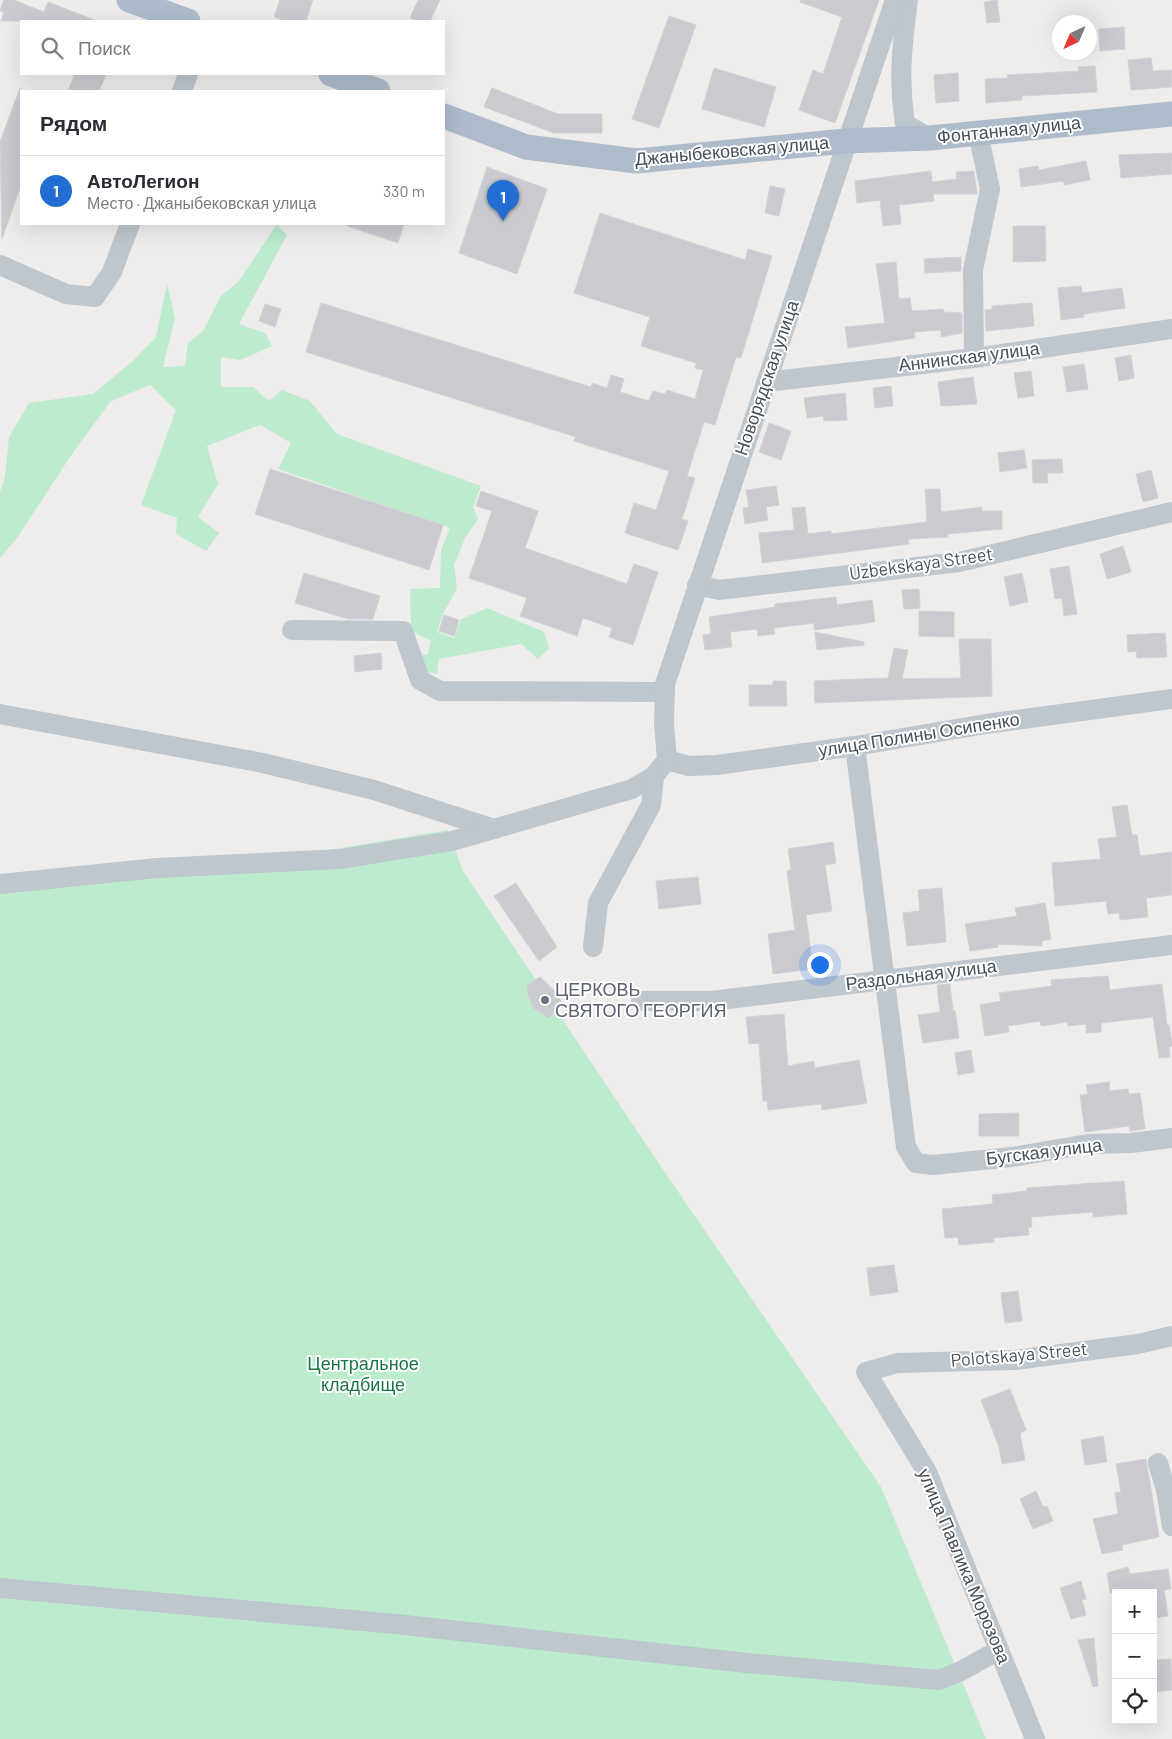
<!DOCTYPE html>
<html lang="ru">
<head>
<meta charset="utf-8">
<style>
	body { margin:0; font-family:Barlow,sans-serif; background:#f7f7f7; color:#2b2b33 }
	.controls { position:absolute; right:15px; bottom:15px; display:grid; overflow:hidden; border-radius:0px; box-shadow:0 5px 20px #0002 }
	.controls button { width:45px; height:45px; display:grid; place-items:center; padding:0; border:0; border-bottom:1px solid #e1e1e2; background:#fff; color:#2b2b33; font:25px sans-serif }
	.compass { position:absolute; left:1052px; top:15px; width:45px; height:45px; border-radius:50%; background:#fff; box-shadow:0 5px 20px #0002; rotate:224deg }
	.you { position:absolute; left:819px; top:964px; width:18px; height:18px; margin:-12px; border:4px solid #fff; border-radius:50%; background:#1a73e8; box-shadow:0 0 0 8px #1a73e833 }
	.badge { display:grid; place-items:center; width:32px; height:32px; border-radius:50%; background:#226ed3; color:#fff; font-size:16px; font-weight:700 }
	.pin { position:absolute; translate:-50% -41px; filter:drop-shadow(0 1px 2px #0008) }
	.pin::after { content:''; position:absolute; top:26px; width:18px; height:15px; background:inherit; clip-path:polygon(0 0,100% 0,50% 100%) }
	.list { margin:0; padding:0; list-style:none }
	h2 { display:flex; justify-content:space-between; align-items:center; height:65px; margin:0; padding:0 20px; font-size:21px }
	h2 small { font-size:16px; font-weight:400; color:#7c7c81 }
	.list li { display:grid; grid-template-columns:32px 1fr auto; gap:15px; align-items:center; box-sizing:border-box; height:70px; padding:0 20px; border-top:1px solid #e1e1e2 }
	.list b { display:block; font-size:19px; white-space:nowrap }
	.list p { margin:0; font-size:16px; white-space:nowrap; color:#7c7c81 }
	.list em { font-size:16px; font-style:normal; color:#7c7c81 }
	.icon { flex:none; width:28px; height:28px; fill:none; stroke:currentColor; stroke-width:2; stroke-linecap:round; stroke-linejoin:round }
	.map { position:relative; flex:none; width:1172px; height:1739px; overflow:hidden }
	.search { position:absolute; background:#fff; box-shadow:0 5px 20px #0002; left:20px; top:20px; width:425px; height:55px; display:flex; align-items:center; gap:12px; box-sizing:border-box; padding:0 18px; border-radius:0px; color:#7c7c81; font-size:19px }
	.panel { position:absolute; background:#fff; box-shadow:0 5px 20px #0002; left:20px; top:90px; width:425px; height:135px; border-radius:0px }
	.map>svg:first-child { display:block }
</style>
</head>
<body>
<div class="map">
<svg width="1172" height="1739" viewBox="0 0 1172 1739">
	<rect width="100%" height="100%" fill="#efecec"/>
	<g fill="#bcebce">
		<path d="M277,224L287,235L239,324L265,333L272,346L240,360L221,357V387H253L269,401L282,390L310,401L337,434L481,486L473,507L478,519L465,538L454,565L457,588L443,614L437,632L454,638L461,619L487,608L544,632L549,648L538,659L521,644L439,659L437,674L417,670L423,655L428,654L431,641L411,631L410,589L440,588L441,550L450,528L278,469L291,443L260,425L207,446L218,484L198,517L219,533L206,551L176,534L177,518L141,505L176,410L150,385L111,401L74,451L17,538L0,558V492L5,477L9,437L29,403L93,394L134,360L156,337L167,284L175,318L163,367L185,366L188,343L203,331L221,296L239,281Z"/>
		<path d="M448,830L463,871L666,1174L881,1487L986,1739H0V890L328,850Z"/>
	</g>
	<g fill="#cacbd1" stroke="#d0d2d8">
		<path d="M4,0H14L44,12L48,2L97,21H1L4,12L0,11Z"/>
		<path d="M280,0H313L306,21H286L274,17Z"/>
		<path d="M418,0H440L430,21H417L410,18Z"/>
		<path d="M800,0H879L835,123L799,110L813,70L823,74L842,17L800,2Z"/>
		<path d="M997,0L1000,22L987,23L984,2Z"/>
		<path d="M669,16L696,25L659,128L632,119Z"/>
		<path d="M1124,27L1125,49L1100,51L1099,29Z"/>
		<path d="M1151,58L1153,71L1172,70V87L1131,90L1128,60Z"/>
		<path d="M1095,66L1097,92L1022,96V100L986,103L985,79L1008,78L1007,75L1079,71L1078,67Z"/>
		<path d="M714,68L776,87L764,127L702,109Z"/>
		<path d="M958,73L959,101L936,103L934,75Z"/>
		<path d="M75,74H106L99,91H68Z"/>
		<path d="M20,88L21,185L2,239L0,142Z"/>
		<path d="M492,88L558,114H602V133H554L484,107Z"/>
		<path d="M1172,153V174L1121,178L1119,155Z"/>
		<path d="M1086,161L1090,180L1064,185V181L1021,187L1019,169L1038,166L1039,170Z"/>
		<path d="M487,167L547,189L517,274L459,253Z"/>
		<path d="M931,171L932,182L957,179L956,172L974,171L977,194H933L934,201L899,205L901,224L883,226L880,200L857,203L855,181Z"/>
		<path d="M770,186L785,189L779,216L765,213Z"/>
		<path d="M600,213L745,260L748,249L772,256L741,358L736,357L715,425L704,422L687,476L695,478L682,519L688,521L678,550L625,533L634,503L656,510L669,471L574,441L576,437L306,352L321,303L591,387L592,383L607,388L611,375L624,379L620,392L649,401L653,391L665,394L667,390L695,399L703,370L695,368L696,363L641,346L650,317L574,293Z"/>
		<path d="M347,224H404L398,243L347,226Z"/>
		<path d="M1013,226H1045L1046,261L1013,262Z"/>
		<path d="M961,257V271L925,273L924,259Z"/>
		<path d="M896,262L899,299L910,298L912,311L943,309L944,312L962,313V333L941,337V330L914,332L915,338L848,348L845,327L885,323L876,264Z"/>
		<path d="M1081,286L1082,293L1122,288L1125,308L1084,314V317L1061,320L1058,288Z"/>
		<path d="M1032,303L1034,326L986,331L985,310L992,309V306Z"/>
		<path d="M265,304L281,309L275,327L259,321Z"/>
		<path d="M1131,355L1134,378L1119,381L1115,358Z"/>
		<path d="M1084,364L1088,389L1067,392L1063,367Z"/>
		<path d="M1031,371L1034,396L1018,398L1014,373Z"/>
		<path d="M973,377L977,404L941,406L938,382Z"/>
		<path d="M891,386L893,406L875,408L873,388Z"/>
		<path d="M845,393L847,420L824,421L823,416L807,418L804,398Z"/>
		<path d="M769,423L791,431L781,460L759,452Z"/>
		<path d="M1024,450L1027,468L1000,472L998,453Z"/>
		<path d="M1062,459L1063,473H1047L1048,483H1033L1032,460Z"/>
		<path d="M270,469L443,525L429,570L255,514Z"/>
		<path d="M1151,470L1158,498L1143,502L1136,474Z"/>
		<path d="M776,486L779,505L766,507L768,520L745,524L743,508L749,507L746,490Z"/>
		<path d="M925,489H940L941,512L982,507V511H1002V529L948,534V537L908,539L909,544L762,563L759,533L794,530L792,508L805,507L808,534L831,531V534L927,522Z"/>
		<path d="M481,491L538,511L525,548L627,584L634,564L658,572L633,645L609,637L612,628L583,618L577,636L520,616L527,598L469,578L492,511L476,506Z"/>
		<path d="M1123,546L1131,572L1107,579L1100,554Z"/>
		<path d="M1069,566L1077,614L1064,616L1062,598L1055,599L1050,569Z"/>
		<path d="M304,573L380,596L373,619H348L295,603Z"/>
		<path d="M1022,573L1028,602L1010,606L1004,577Z"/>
		<path d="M919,589L920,608L904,609L902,590Z"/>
		<path d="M836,597L837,605L872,600L875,622L814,630V623L774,628L775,634L758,636L757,629L730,632L732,647L705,650L703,635L711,634L709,617L775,607V604Z"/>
		<path d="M919,611L954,612V637L919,636Z"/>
		<path d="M444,615L459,620L454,636L439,631Z"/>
		<path d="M815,632L864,642V645L817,650Z"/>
		<path d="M1165,633L1167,657L1137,658L1136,651L1128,652L1127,635Z"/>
		<path d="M959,639H991L992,696L815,703L814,681L888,678L894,648L908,650L902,679L961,678Z"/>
		<path d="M381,653L382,669L355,672L354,656Z"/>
		<path d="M773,681H786L787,706H749V685H773Z"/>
		<path d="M1127,805L1132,835H1137L1140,856L1172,852V895L1146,898L1148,917L1120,920L1119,913L1108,914L1106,901L1055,906L1052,863L1101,859L1098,839L1117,837L1112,807Z"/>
		<path d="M833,842L836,863L825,865L832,911L806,915L813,969L773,974L768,934L795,930L787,871L791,870L788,849Z"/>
		<path d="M698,877L701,904L659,909L656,881Z"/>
		<path d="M516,883L557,947L539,961L494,896Z"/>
		<path d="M942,888L946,942L907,946L903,913L920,911L918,890Z"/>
		<path d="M1045,903L1051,939L1042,941V946L998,944V947L970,951L965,924L1017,916L1015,908Z"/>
		<path d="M1108,976L1110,990L1162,984L1167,1025H1169L1172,1043V1046L1169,1047L1170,1057L1159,1058L1153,1017L1101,1023V1032L1086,1033V1024L1068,1026L1067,1022L1041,1026L1040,1021L1008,1026L1009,1032L985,1036L980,1005L1001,1001L999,993L1052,986L1051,980Z"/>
		<path d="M540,977L558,994L562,1005L549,1018L533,1008L527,992L528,985Z"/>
		<path d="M950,984L953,1011L955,1010L959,1038L923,1043L918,1015L940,1012L937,985Z"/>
		<path d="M784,1014L788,1066L814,1061L815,1068L859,1060L867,1103L822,1110L821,1104L768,1110L767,1101H763L759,1043L749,1044L746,1017Z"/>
		<path d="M971,1050L974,1072L958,1075L955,1053Z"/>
		<path d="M1109,1082L1110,1091L1128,1089L1129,1094L1140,1093L1145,1129L1130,1131L1129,1126L1085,1132L1080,1095L1088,1094L1086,1085Z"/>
		<path d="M1019,1113V1136H979V1114Z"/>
		<path d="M1124,1181L1127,1214L1093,1217V1212L1031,1217L1032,1227H1028L1029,1235L993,1238L994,1242L959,1245L958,1237L945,1238L942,1209L993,1204L992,1195L1027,1191V1188Z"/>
		<path d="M894,1265L898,1292L870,1296L867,1268Z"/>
		<path d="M1018,1291L1022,1321L1005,1323L1001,1293Z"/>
		<path d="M1010,1389L1026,1430L1020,1433L1025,1460L1002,1464L999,1447L981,1400Z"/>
		<path d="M1103,1436L1107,1462L1085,1465L1081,1440Z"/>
		<path d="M1146,1459L1159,1537L1122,1545L1123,1550L1102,1554L1093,1519L1118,1514L1115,1493L1121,1492L1116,1464Z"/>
		<path d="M1036,1491L1043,1507L1047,1506L1053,1521L1033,1529L1020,1499Z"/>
		<path d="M1128,1567L1130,1574L1168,1569L1171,1589L1164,1590L1168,1616L1153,1618V1591L1110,1593L1107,1573Z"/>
		<path d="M1081,1581L1086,1599L1082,1600L1086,1615L1071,1619L1060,1588Z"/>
		<path d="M1094,1638L1098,1686L1093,1687L1078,1640Z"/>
		<path d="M1171,1659L1172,1690L1153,1692V1660Z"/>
	</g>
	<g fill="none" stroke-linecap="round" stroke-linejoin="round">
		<g stroke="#bec6ce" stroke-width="20">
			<path d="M908,0C902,46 898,78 905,124L930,138"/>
			<path d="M182,91L188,74"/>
			<path d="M0,265L66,294L95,297L112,272L130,224"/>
			<path d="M974,358L973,270L990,189L978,133"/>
			<path d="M766,382L974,358L1172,329"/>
			<path d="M697,585L719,590L959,562L1172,512"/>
			<path d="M292,630L403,631L420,680L440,691L665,692"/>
			<path d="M0,714L263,763L374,790L494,829"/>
			<path d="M855,746L906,1147L916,1163L933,1165L1012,1157L1088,1144L1131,1143L1172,1138"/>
			<path d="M667,760L664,723L665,684L895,0"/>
			<path d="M667,760L689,766L717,765L855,746L986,724L1172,699"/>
			<path d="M0,884L157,868L341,859L452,841L632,789L654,776L667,760"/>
			<path d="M593,947L598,903L651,805L654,776"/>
			<path d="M641,1001H711L1172,945"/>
			<path d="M1158,1463L1166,1490L1172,1526"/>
			<path d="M0,1588L396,1624L747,1663L939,1680L959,1672L999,1650"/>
			<path d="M1035,1739L927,1472L866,1372L897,1363L1015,1360L1138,1344L1172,1336"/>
		</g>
		<g stroke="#adbbca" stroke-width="25">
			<path d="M129,0L188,21"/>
			<path d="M331,74L378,91"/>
			<path d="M444,116L526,147L636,161L846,141L930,138L1172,114"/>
		</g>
	</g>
	<circle fill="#6b7280" stroke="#fff" stroke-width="2" cx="545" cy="1000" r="5"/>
	<g text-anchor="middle" stroke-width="4" stroke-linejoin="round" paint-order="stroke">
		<g font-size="18" fill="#464f58" stroke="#fff">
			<text transform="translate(1009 130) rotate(-6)" y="6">Фонтанная улица</text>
			<text transform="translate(732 151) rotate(-5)" y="6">Джаныбековская улица</text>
			<text transform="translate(969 357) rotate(-7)" y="6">Аннинская улица</text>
			<text transform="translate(767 378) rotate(-71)" y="6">Новорядская улица</text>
			<text transform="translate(921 564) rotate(-8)" y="6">Uzbekskaya Street</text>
			<text transform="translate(919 735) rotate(-9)" y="6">улица Полины Осипенко</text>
			<text transform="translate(921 975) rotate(-7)" y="6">Раздольная улица</text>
			<text transform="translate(1044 1152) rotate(-7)" y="6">Бугская улица</text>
			<text transform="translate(1019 1355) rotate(-5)" y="6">Polotskaya Street</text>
			<text transform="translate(964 1566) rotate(67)" y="6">улица Павлика Морозова</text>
		</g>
		<g font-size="18" fill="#5b616d" stroke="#fff" text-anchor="start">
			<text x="555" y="996">ЦЕРКОВЬ<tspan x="555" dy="21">СВЯТОГО ГЕОРГИЯ</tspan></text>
		</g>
		<g font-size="18" fill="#1b7549" stroke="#fff">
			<text x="363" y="1370">Центральное<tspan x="363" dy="21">кладбище</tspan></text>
		</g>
	</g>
</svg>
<div class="controls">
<button>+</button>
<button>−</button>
<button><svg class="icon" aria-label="locate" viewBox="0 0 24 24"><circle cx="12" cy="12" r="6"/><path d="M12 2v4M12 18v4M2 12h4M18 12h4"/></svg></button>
</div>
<svg class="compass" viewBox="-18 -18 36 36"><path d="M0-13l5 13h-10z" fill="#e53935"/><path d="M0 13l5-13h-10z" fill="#7c7c81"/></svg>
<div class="you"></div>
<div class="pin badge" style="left:503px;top:221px">1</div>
<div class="search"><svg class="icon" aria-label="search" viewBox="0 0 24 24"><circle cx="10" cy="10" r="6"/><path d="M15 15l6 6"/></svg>Поиск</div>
<section class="panel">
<h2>Рядом<small></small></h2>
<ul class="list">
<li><span class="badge">1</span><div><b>АвтоЛегион</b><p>Место · Джаныбековская улица</p></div><em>330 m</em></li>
</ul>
</section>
</div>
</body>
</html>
